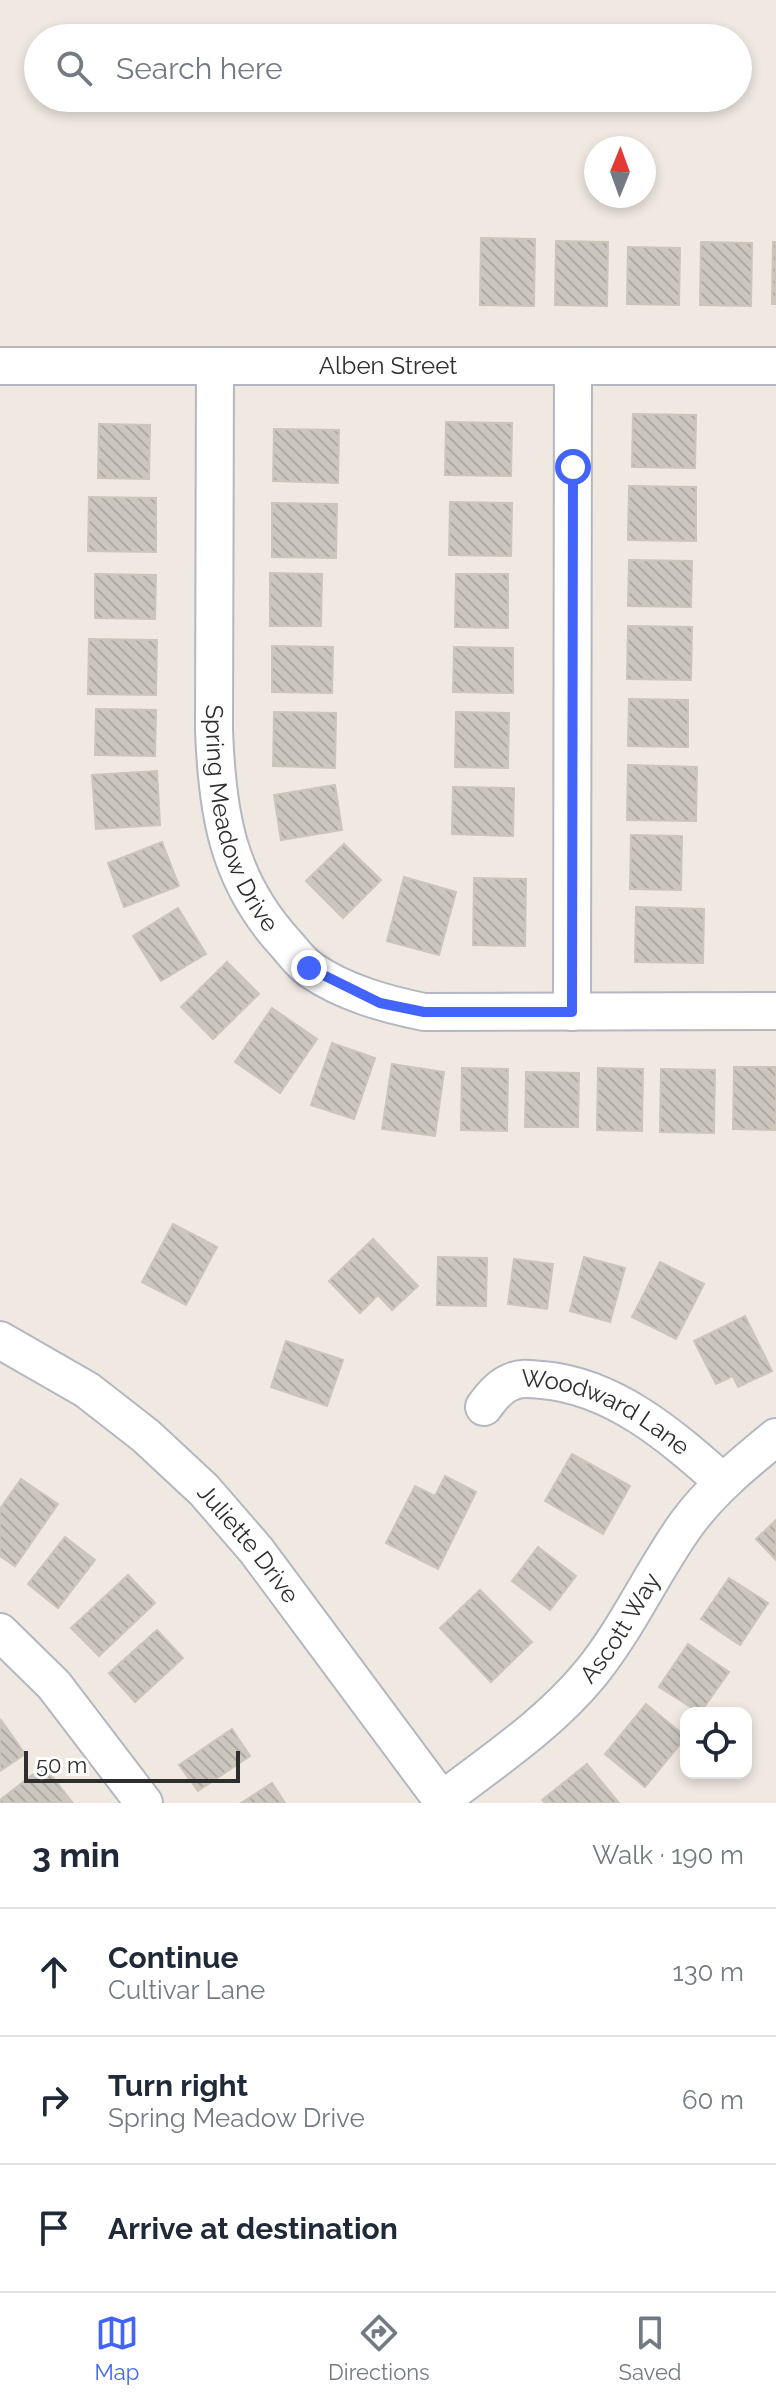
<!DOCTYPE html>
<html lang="en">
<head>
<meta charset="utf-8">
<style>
	body { margin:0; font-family:Raleway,sans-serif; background:#f6f6f7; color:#1f2937 }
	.controls { position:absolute; right:24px; bottom:24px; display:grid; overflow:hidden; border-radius:16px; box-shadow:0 4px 12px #0003 }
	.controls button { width:72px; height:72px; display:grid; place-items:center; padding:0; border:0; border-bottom:2px solid #e0e1e3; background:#fff; color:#1f2937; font:40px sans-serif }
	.compass { position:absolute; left:584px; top:136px; width:72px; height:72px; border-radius:50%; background:#fff; box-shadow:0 4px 12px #0003; rotate:1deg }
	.scale { position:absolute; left:24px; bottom:20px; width:216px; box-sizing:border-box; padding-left:8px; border:4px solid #2e2e2e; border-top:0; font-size:22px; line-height:28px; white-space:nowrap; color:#2e2e2e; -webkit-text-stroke:6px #fff; paint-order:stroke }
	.stop { position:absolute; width:24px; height:24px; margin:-18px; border:6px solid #4264fb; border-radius:50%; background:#fff }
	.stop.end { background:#4264fb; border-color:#fff; box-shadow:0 2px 8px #0008 }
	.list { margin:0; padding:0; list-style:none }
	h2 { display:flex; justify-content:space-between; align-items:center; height:104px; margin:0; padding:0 32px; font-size:34px }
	h2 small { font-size:26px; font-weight:400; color:#747a83 }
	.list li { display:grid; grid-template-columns:52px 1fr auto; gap:24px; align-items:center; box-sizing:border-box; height:128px; padding:0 32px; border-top:2px solid #e0e1e3 }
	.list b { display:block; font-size:30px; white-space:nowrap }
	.list p { margin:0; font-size:26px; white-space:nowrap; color:#747a83 }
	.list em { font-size:26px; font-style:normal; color:#747a83 }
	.icon { flex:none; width:44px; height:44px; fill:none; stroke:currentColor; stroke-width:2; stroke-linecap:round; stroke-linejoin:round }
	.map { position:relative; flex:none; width:776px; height:1803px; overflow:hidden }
	.search { position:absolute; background:#fff; box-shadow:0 4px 12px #0003; left:24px; right:24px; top:24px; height:88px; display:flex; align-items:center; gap:20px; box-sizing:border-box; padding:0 28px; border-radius:44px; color:#747a83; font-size:30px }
	.sheet { height:488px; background:#fff }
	nav { display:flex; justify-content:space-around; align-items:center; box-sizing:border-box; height:112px; border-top:2px solid #e0e1e3; background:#fff; font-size:22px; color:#747a83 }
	nav a { display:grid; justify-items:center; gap:4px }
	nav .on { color:#4264fb }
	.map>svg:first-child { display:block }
</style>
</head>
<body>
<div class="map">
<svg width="776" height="1803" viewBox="0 0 776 1803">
	<defs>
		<pattern id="building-back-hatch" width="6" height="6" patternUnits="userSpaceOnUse" patternTransform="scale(2)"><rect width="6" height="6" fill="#cbc7bf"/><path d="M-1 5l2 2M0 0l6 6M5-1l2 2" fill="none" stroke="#afaba4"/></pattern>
	</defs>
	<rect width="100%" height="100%" fill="#efe9e1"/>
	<g fill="url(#building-back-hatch)" stroke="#cbc5ba" stroke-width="2">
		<path d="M481,238L535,239L534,306L480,305Z"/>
		<path d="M556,241L608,242L607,306L555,305Z"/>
		<path d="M701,242L752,243L751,306L700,305Z"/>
		<path d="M773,242H776V304H772Z"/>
		<path d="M628,247L680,248L679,305L627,304Z"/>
		<path d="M633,414L696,415L695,468L632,467Z"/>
		<path d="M446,422L512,423L511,476L445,475Z"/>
		<path d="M99,424L150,425L149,479L98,478Z"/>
		<path d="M274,429L339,430L338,483L273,481Z"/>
		<path d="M629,486L696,487V541L628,540Z"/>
		<path d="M89,497L156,498V552L88,551Z"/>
		<path d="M450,502L512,503L511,556L449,555Z"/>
		<path d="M272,503L337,504L336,558L272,557Z"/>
		<path d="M629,560L692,561L691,607L628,606Z"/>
		<path d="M270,573L322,574L321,626H270Z"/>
		<path d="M95,574L156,575L155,619L95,618Z"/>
		<path d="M456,574H508V628L455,627Z"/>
		<path d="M628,626L692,627L691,680L627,679Z"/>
		<path d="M89,639L157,640L156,695L88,694Z"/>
		<path d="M272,646L333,647L332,693L272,692Z"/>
		<path d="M454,647L513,648V693L453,692Z"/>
		<path d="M629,699L688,700V747L628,746Z"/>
		<path d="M96,709L156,710L155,756L95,755Z"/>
		<path d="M274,712L336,713L335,768L273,766Z"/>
		<path d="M456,712L509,713L508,768L455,767Z"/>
		<path d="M628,765L697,767L696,821L627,820Z"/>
		<path d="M157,771L160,825L96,829L92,775Z"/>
		<path d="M335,785L342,830L281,840L274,795Z"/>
		<path d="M453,787L514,788L513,836L452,834Z"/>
		<path d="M631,835L682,836L681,890L630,889Z"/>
		<path d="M162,842L179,886L124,907L108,863Z"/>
		<path d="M344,844L381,880L343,918L306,881Z"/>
		<path d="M404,877L456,892L439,955L387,941Z"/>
		<path d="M474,878L526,879L525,946L473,945Z"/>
		<path d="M636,907L704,909L703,963L635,962Z"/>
		<path d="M178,908L206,954L161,981L133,936Z"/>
		<path d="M227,962L259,994L213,1039L181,1007Z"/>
		<path d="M272,1008L317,1039L280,1093L235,1062Z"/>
		<path d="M332,1043L375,1058L354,1119L311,1105Z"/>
		<path d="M392,1064L444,1072L435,1136L382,1129Z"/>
		<path d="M734,1067H776V1130L733,1129Z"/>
		<path d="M462,1068L508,1069L507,1131L461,1130Z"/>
		<path d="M598,1068L643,1069L642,1131L597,1130Z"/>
		<path d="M661,1069L715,1070L714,1133L660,1132Z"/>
		<path d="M526,1072L579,1073L578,1127H525Z"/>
		<path d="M173,1224L217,1247L186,1305L142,1282Z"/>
		<path d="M373,1239L418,1286L392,1310L378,1295L360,1313L329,1281Z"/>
		<path d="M438,1257L487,1258L486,1306L437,1305Z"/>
		<path d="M584,1257L625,1268L610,1322L570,1311Z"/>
		<path d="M514,1259L553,1264L547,1309L508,1304Z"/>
		<path d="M660,1262L704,1284L676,1339L632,1317Z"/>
		<path d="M745,1316L772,1371L738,1387L733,1376L716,1384L694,1341Z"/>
		<path d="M286,1341L343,1360L327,1406L271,1387Z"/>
		<path d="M572,1454L630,1486L603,1534L545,1501Z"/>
		<path d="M445,1476L476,1492L438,1569L386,1543L415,1486L435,1496Z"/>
		<path d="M21,1479L58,1504L15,1566L0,1556V1509Z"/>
		<path d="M776,1520V1560L756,1539Z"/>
		<path d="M65,1537L95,1560L58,1608L28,1584Z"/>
		<path d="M538,1547L576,1576L550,1610L512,1581Z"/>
		<path d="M128,1575L155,1603L99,1656L71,1628Z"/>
		<path d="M729,1578L768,1603L740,1645L701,1619Z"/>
		<path d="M480,1590L532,1642L491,1682L440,1628Z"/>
		<path d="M157,1630L183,1658L135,1702L109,1673Z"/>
		<path d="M688,1644L729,1672L700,1713L659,1687Z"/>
		<path d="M646,1704L686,1737L645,1787L605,1754Z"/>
		<path d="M1,1720L25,1754L0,1771V1721Z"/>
		<path d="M232,1729L250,1756L198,1791L179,1765Z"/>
		<path d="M587,1764L619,1803H545L542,1800Z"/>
		<path d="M44,1766L72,1802L0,1803V1800Z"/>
		<path d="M272,1783L285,1803H241Z"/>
	</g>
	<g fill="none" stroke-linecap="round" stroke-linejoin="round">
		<defs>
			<g id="minor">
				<path id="s1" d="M0,366H776"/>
				<path id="s2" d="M215,367L214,730C217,812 227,880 286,944C293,952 301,963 311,970C345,993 385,1004 424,1012L776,1011"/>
				<path d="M572,1012L573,367"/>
				<path id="s3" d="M0,1340L87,1390L146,1436L204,1490L256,1550L444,1803"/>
				<path id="s4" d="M484,1407C491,1397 500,1386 511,1382C521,1377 531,1379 542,1380C614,1386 671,1436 723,1482"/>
				<path d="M0,1632L54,1685L144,1803"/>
				<path id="s5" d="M442,1800C493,1761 549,1724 590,1674C627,1629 651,1574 685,1526C710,1491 743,1464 776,1437"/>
			</g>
		</defs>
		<use href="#minor" stroke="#b4b7c1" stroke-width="40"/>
		<use href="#minor" stroke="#fff" stroke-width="36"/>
	</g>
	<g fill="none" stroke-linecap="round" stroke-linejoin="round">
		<path stroke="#4264fb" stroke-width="10" d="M309,968L380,1003L424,1012H572L573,467"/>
	</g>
	<g text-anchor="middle" stroke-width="7" stroke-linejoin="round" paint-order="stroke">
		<g font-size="24" fill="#2e2e2e" stroke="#fff">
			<text dy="8" stroke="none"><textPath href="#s1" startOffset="388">Alben Street</textPath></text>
			<text dy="8" stroke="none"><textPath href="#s2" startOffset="456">Spring Meadow Drive</textPath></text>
			<text dy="8" stroke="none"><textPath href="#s4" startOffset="140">Woodward Lane</textPath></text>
			<text dy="8" stroke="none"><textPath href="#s3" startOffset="324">Juliette Drive</textPath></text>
			<text dy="8" stroke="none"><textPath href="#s5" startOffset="250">Ascott Way</textPath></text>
		</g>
	</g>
</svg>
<div class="controls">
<button><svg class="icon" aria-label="locate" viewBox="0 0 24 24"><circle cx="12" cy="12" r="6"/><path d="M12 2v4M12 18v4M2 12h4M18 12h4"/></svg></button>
</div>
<svg class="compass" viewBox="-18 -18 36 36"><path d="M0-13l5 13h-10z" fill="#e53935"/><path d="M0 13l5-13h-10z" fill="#747a83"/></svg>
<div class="scale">50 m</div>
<div class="stop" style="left:573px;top:467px"></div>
<div class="stop end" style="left:309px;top:968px"></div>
<div class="search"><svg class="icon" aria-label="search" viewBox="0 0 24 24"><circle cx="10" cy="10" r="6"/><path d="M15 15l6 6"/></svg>Search here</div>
</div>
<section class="sheet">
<h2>3 min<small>Walk · 190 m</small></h2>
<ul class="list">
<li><svg class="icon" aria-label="ahead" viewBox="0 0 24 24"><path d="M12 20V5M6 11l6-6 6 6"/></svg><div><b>Continue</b><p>Cultivar Lane</p></div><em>130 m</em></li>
<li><svg class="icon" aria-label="right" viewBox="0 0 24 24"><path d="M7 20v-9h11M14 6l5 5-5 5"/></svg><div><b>Turn right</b><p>Spring Meadow Drive</p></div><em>60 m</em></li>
<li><svg class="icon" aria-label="arrive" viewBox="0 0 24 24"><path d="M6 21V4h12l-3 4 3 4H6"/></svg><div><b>Arrive at destination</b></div></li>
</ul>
</section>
<nav>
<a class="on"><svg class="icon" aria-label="map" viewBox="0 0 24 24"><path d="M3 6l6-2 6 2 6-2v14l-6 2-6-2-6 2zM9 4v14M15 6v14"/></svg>Map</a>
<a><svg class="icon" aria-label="directions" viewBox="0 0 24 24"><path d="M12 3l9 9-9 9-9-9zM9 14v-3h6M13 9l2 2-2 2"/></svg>Directions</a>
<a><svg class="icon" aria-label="saved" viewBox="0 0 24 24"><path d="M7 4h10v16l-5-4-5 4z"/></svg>Saved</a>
</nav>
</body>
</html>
